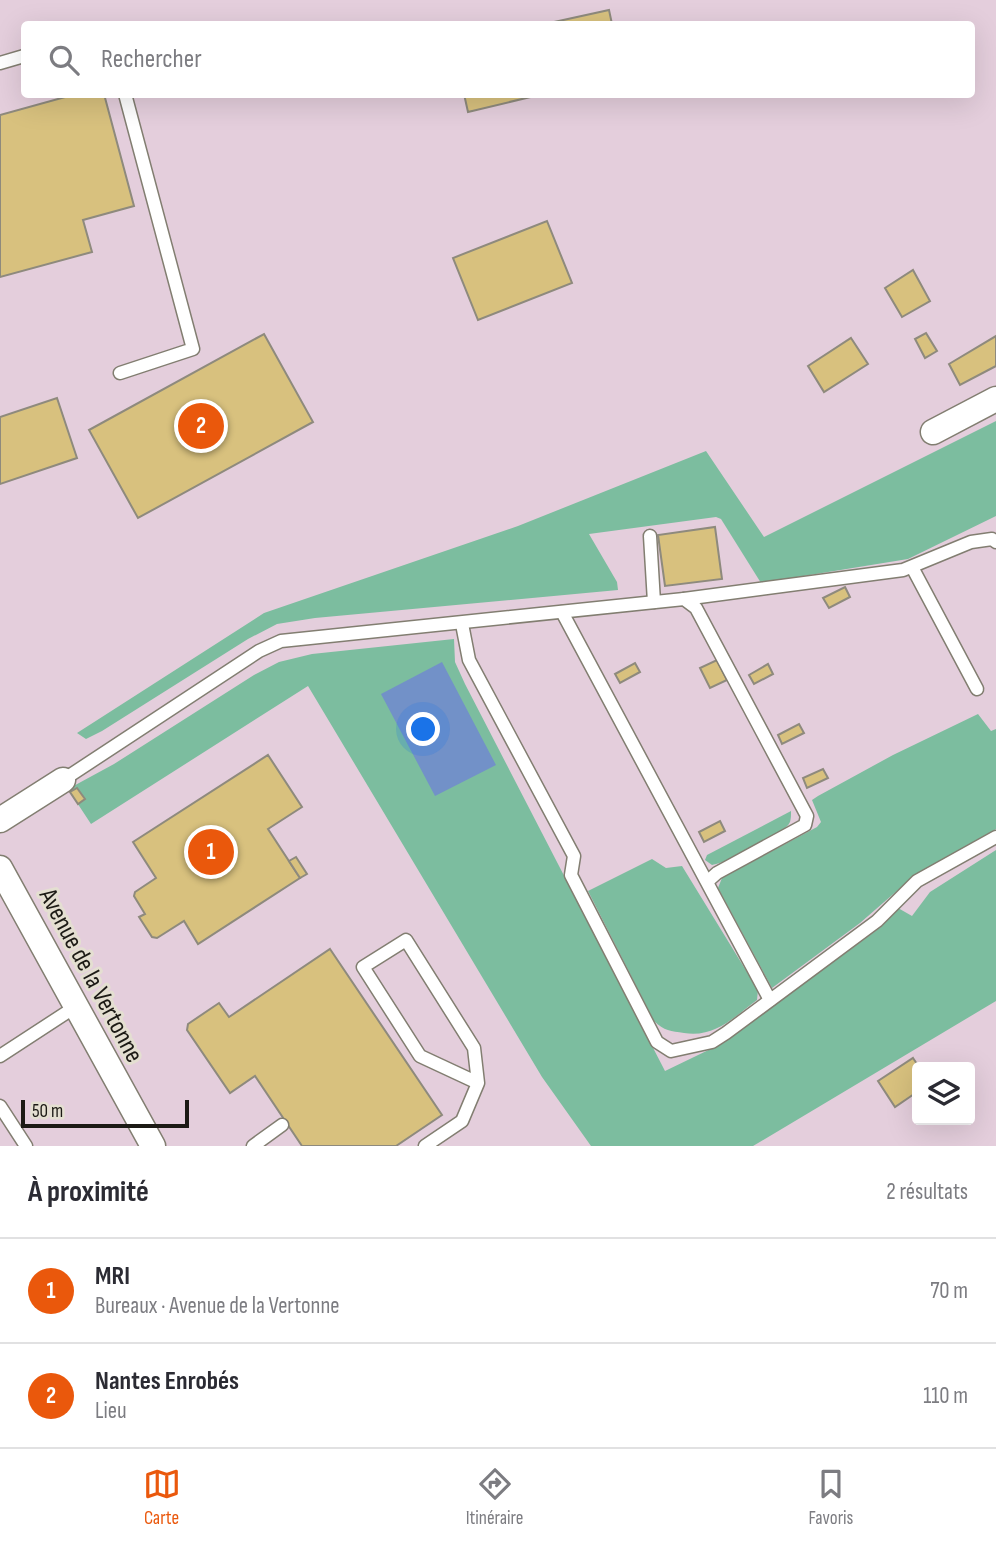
<!DOCTYPE html>
<html lang="fr">
<head>
<meta charset="utf-8">
<style>
	body { margin:0; font-family:"Sofia Sans Condensed",sans-serif; background:#f2f2f3; color:#2b2b33 }
	.controls { position:absolute; right:21px; bottom:21px; display:grid; overflow:hidden; border-radius:7px; box-shadow:0 7px 28px #0002 }
	.controls button { width:63px; height:63px; display:grid; place-items:center; padding:0; border:0; border-bottom:2px solid #e1e1e2; background:#fff; color:#2b2b33; font:35px sans-serif }
	.scale { position:absolute; left:21px; bottom:18px; width:168px; box-sizing:border-box; padding-left:7px; border:4px solid #1c1a15; border-top:0; font-size:19px; line-height:24px; white-space:nowrap; color:#1c1a15; -webkit-text-stroke:5px #e4dfd1; paint-order:stroke }
	.you { position:absolute; left:424px; top:730px; width:24px; height:24px; margin:-18px; border:5px solid #fff; border-radius:50%; background:#1a73e8; box-shadow:0 0 0 10px #1a73e833 }
	.badge { display:grid; place-items:center; width:46px; height:46px; border-radius:50%; background:#ea580c; color:#fff; font-size:23px; font-weight:700 }
	.pin { position:absolute; translate:-50% -50%; border:4px solid #fff; box-shadow:0 2px 7px #0006 }
	.list { margin:0; padding:0; list-style:none }
	h2 { display:flex; justify-content:space-between; align-items:center; height:91px; margin:0; padding:0 28px; font-size:30px }
	h2 small { font-size:23px; font-weight:400; color:#7c7c81 }
	.list li { display:grid; grid-template-columns:46px 1fr auto; gap:21px; align-items:center; box-sizing:border-box; height:105px; padding:0 28px; border-top:2px solid #e1e1e2 }
	.list b { display:block; font-size:26px; white-space:nowrap }
	.list p { margin:0; font-size:23px; white-space:nowrap; color:#7c7c81 }
	.list em { font-size:23px; font-style:normal; color:#7c7c81 }
	.icon { flex:none; width:38px; height:38px; fill:none; stroke:currentColor; stroke-width:2; stroke-linecap:round; stroke-linejoin:round }
	.map { position:relative; flex:none; width:996px; height:1146px; overflow:hidden }
	.search { position:absolute; background:#fff; box-shadow:0 7px 28px #0002; left:21px; right:21px; top:21px; height:77px; display:flex; align-items:center; gap:18px; box-sizing:border-box; padding:0 24px; border-radius:7px; color:#7c7c81; font-size:26px }
	.sheet { height:301px; background:#fff }
	nav { display:flex; justify-content:space-around; align-items:center; box-sizing:border-box; height:98px; border-top:2px solid #e1e1e2; background:#fff; font-size:19px; color:#7c7c81 }
	nav a { display:grid; justify-items:center; gap:4px }
	nav .on { color:#ea580c }
	.map>svg:first-child { display:block }
</style>
</head>
<body>
<div class="map">
<svg width="996" height="1146" viewBox="0 0 996 1146">
	<rect width="100%" height="100%" fill="#e4dfd1"/>
	<path fill="#e4cedc" fill-rule="evenodd" d="M0,0H996V1146H0ZM24,24H972V94H24ZM917,1067H970V1120H917Z"/>
	<g fill="#7cbd9f">
		<path d="M996,421V516L908,559L761,583L721,519L716,517L589,534L617,582L618,590L315,618L277,624L248,639L102,731L86,739L77,733L264,613L518,526L706,451L764,537Z"/>
		<path d="M454,639L455,662L465,684L665,1071L723,1043L881,927L898,908L912,916L930,892L996,850V1001L753,1146H591L542,1077L308,686L91,824L68,789L114,764L254,675L279,662L312,654Z"/>
		<path d="M978,714L991,731L996,729V829L914,876L860,923L772,988L718,888L722,878L817,827L821,822L812,800L818,796L893,755Z"/>
		<path d="M791,811C791,815 791,819 790,822C783,837 728,862 712,865L705,860L707,855Z"/>
		<path d="M652,859L666,868L682,866L758,990L757,1000C734,1017 715,1038 684,1033C671,1031 664,1031 654,1021L588,891Z"/>
	</g>
	<path fill="#7291c8" d="M442,662L496,765L435,796L381,694Z"/>
	<g fill="#d8c17e" stroke="#8e8a7d" stroke-width="2">
		<path d="M609,10L612,24H545Z"/>
		<path d="M76,94H104L134,206L83,220L92,252L0,277V115Z"/>
		<path d="M464,94H543L468,112Z"/>
		<path d="M547,221L572,283L478,320L453,258Z"/>
		<path d="M913,270L930,301L902,317L885,288Z"/>
		<path d="M926,333L937,351L925,358L915,339Z"/>
		<path d="M264,334L313,422L138,518L89,430Z"/>
		<path d="M996,336V366L960,385L949,364Z"/>
		<path d="M851,338L868,364L824,392L808,366Z"/>
		<path d="M57,398L77,458L0,484V417Z"/>
		<path d="M715,527L722,579L665,586L658,535Z"/>
		<path d="M845,587L850,597L829,608L823,598Z"/>
		<path d="M717,660L727,680L710,688L700,668Z"/>
		<path d="M635,663L640,672L620,683L615,674Z"/>
		<path d="M768,664L773,674L754,684L749,675Z"/>
		<path d="M799,724L804,733L782,744L778,735Z"/>
		<path d="M268,755L302,807L268,829L300,878L198,944L184,921L157,938L152,937L139,917L145,914L134,896L135,892L156,878L133,842Z"/>
		<path d="M823,769L828,778L807,788L803,778Z"/>
		<path d="M77,788L85,799L78,804L70,792Z"/>
		<path d="M720,821L725,831L704,842L699,832Z"/>
		<path d="M296,857L307,874L300,878L289,861Z"/>
		<path d="M330,949L442,1115L396,1146H302L255,1076L230,1093L187,1030L188,1024L219,1003L229,1017Z"/>
		<path d="M913,1058L919,1067L917,1092L895,1107L878,1081Z"/>
	</g>
	<g fill="none" stroke-linecap="round" stroke-linejoin="round">
		<defs>
			<g id="service">
				<path d="M0,63L24,56"/>
				<path d="M120,373L193,349L125,94"/>
				<path d="M650,536L654,602"/>
				<path d="M912,567L977,689"/>
				<path d="M684,599L903,570L971,542L992,539L996,542"/>
				<path d="M562,612L770,1000"/>
				<path d="M462,624L469,660L574,856L571,875L657,1042L671,1051L712,1042L726,1033L877,921L917,881L996,837"/>
				<path d="M63,780L259,651L281,641L684,599L696,608L807,816L805,825L717,873L708,881"/>
				<path d="M0,1056L75,1007"/>
				<path d="M0,1106L26,1146"/>
				<path d="M253,1146L282,1125"/>
				<path d="M425,1146L462,1121L478,1083L474,1048L406,940L363,967L420,1056L478,1083"/>
			</g>
			<g id="minor">
				<path d="M933,432L996,399"/>
				<path d="M0,820L63,780"/>
				<path d="M0,868L153,1146"/>
			</g>
		</defs>
		<use href="#service" stroke="#827e71" stroke-width="15"/>
		<use href="#minor" stroke="#827e71" stroke-width="27"/>
		<use href="#service" stroke="#fff" stroke-width="12"/>
		<use href="#minor" stroke="#fff" stroke-width="24"/>
	</g>
	<g text-anchor="middle" stroke-width="6" stroke-linejoin="round" paint-order="stroke">
		<g font-size="26" fill="#1c1a15" stroke="#e4dfd1">
			<text transform="translate(92 975) rotate(62)" y="9">Avenue de la Vertonne</text>
		</g>
	</g>
</svg>
<div class="controls">
<button><svg class="icon" aria-label="layers" viewBox="0 0 24 24"><path d="M12 4l9 5-9 5-9-5zM3 14l9 5 9-5"/></svg></button>
</div>
<div class="scale">50 m</div>
<div class="you"></div>
<div class="pin badge" style="left:211px;top:852px">1</div>
<div class="pin badge" style="left:201px;top:426px">2</div>
<div class="search"><svg class="icon" aria-label="search" viewBox="0 0 24 24"><circle cx="10" cy="10" r="6"/><path d="M15 15l6 6"/></svg>Rechercher</div>
</div>
<section class="sheet">
<h2>À proximité<small>2 résultats</small></h2>
<ul class="list">
<li><span class="badge">1</span><div><b>MRI</b><p>Bureaux · Avenue de la Vertonne</p></div><em>70 m</em></li>
<li><span class="badge">2</span><div><b>Nantes Enrobés</b><p>Lieu</p></div><em>110 m</em></li>
</ul>
</section>
<nav>
<a class="on"><svg class="icon" aria-label="map" viewBox="0 0 24 24"><path d="M3 6l6-2 6 2 6-2v14l-6 2-6-2-6 2zM9 4v14M15 6v14"/></svg>Carte</a>
<a><svg class="icon" aria-label="directions" viewBox="0 0 24 24"><path d="M12 3l9 9-9 9-9-9zM9 14v-3h6M13 9l2 2-2 2"/></svg>Itinéraire</a>
<a><svg class="icon" aria-label="saved" viewBox="0 0 24 24"><path d="M7 4h10v16l-5-4-5 4z"/></svg>Favoris</a>
</nav>
</body>
</html>
